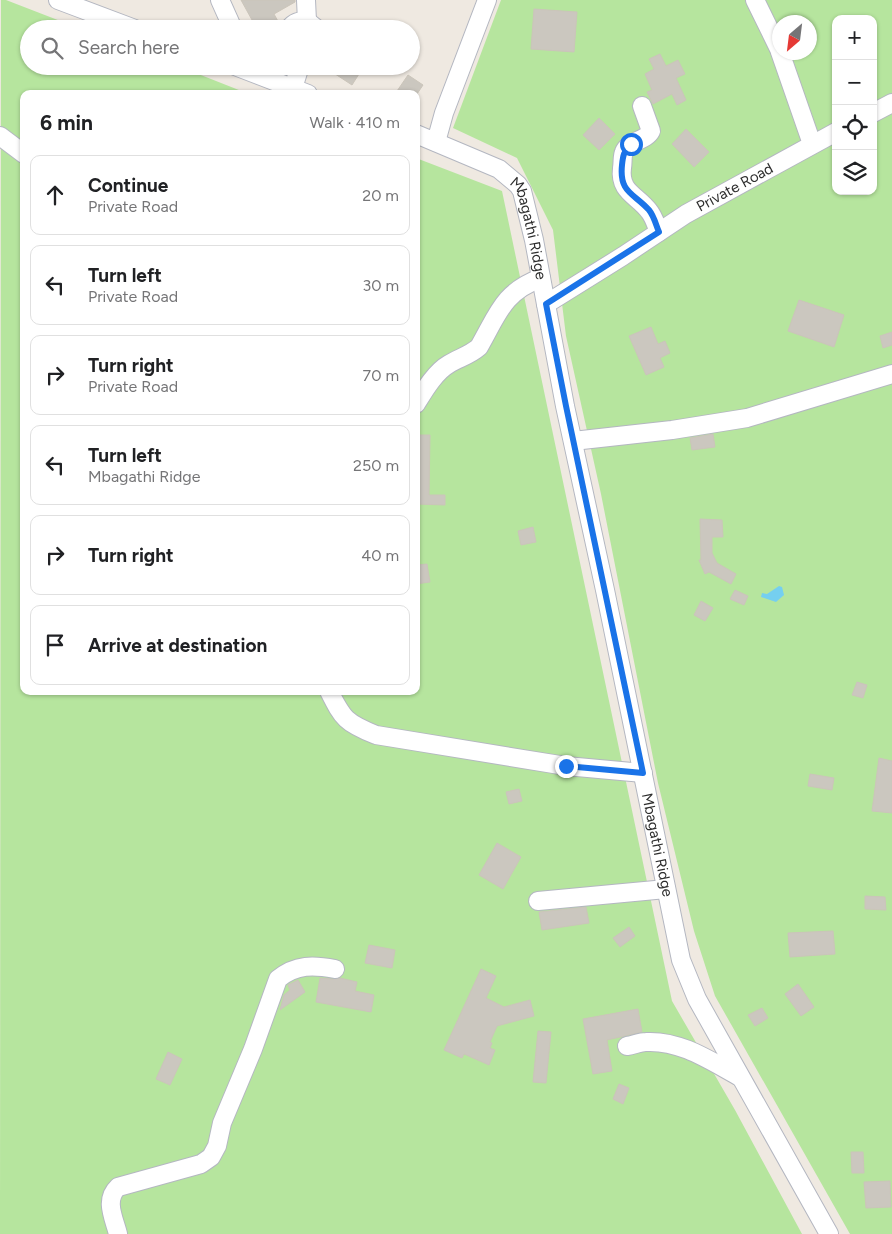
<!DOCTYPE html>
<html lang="en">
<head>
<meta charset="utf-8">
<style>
	body { margin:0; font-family:Figtree,sans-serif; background:#f6f6f6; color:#202124 }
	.controls { position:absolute; right:15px; top:15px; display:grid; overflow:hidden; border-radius:10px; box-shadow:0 1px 4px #0004 }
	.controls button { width:45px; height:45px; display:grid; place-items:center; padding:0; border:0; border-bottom:1px solid #e0e0e0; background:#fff; color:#202124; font:25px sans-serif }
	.compass { position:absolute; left:772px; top:15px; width:45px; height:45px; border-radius:50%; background:#fff; box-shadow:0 1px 4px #0004; rotate:208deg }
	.stop { position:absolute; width:15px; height:15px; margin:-11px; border:4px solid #1a73e8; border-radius:50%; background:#fff }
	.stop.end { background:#1a73e8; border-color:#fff; box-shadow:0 1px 5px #0008 }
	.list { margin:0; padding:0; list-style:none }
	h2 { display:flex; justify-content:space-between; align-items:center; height:65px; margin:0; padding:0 20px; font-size:21px }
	h2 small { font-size:16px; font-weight:400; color:#757577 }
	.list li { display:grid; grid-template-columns:32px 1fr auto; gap:15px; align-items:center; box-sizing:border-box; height:80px; margin:0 10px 10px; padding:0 10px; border:1px solid #e0e0e0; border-radius:10px }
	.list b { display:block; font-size:19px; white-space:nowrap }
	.list p { margin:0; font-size:16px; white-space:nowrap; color:#757577 }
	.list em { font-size:16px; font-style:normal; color:#757577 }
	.icon { flex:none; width:28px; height:28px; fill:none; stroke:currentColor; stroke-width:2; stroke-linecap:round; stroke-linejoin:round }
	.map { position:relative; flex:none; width:892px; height:1234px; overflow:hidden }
	.search { position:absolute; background:#fff; box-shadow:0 1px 4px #0004; left:20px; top:20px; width:400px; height:55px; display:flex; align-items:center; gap:12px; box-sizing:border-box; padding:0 18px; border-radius:28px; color:#757577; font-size:19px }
	.panel { position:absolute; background:#fff; box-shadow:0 1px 4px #0004; left:20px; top:90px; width:400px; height:605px; border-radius:10px }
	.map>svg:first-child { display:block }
</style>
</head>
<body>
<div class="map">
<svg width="892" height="1234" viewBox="0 0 892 1234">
	<rect width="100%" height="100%" fill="#efe9e1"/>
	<g fill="#b6e59e" fill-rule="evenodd">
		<path d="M1,0H6L81,29H29V66H178L249,94H24V691H416V158L502,191L672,1001L735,1110L802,1234H0Z"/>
		<path d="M501,0H892V1234H850L715,996L694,931L658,783L601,494L566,336L553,230L517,158L453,128ZM836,19H873V191H836ZM780,22H810V52H780Z"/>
	</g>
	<path fill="#75cff0" d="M779,586L782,587L784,595L776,602L761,597L762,593L767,594Z"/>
	<g fill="#cbc7bf" stroke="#cbc5ba">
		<path d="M241,0H295V2L274,14L280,25L279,29H257Z"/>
		<path d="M534,9L577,12L574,52L531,49Z"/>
		<path d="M660,54L666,66L678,60L685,74L676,78L686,100L677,105L672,94L653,104L647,92L652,90L645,74L654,69L649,59Z"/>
		<path d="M323,66H364L352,85Z"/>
		<path d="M408,75L423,85L417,94H395Z"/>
		<path d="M599,118L615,134L599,150L583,135Z"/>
		<path d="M686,129L709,152L694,167L672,144Z"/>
		<path d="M799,300L844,315L834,347L788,331Z"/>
		<path d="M651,327L658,344L665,341L670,353L660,358L664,367L646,375L629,336Z"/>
		<path d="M892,332V345L883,348L880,336Z"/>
		<path d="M713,434L715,447L692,450L690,438Z"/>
		<path d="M416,435H430L429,495H445V505L416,504Z"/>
		<path d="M700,519L722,520L723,537H712V553L717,563L736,574L731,584L709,572L705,574L699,560H701Z"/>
		<path d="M533,527L536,542L521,545L518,531Z"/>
		<path d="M427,564L430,582L416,584V565Z"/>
		<path d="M735,590L748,596L744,605L730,599Z"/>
		<path d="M701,601L713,608L705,621L694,615Z"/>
		<path d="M857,682L867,685L863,698L852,695Z"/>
		<path d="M879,758L892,761V813L872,811Z"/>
		<path d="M810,774L834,778L832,790L808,786Z"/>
		<path d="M519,789L522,801L509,804L506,792Z"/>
		<path d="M497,843L521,857L503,889L479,875Z"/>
		<path d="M865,896L885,897L886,910L865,909Z"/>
		<path d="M586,907L589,923L542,930L539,912Z"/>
		<path d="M629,927L635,936L620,947L613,938Z"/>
		<path d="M833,931L835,954L790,957L788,933Z"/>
		<path d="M369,945L395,950L392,968L365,963Z"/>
		<path d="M481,969L496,976L486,998L504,1007L530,1000L534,1016L497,1026L490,1042L492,1043L490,1048L495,1050L489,1065L464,1054L462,1058L444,1050Z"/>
		<path d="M320,978L333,979L340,978L357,982L355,991L374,995L371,1012L316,1002Z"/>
		<path d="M298,980L305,992L280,1010L284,995L290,990L288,985Z"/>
		<path d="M798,984L814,1007L801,1016L785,994Z"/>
		<path d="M762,1008L768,1018L755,1026L748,1015Z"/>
		<path d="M638,1009L642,1032L607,1040L612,1071L593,1074L583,1019Z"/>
		<path d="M538,1031L551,1032L546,1083L533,1082Z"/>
		<path d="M168,1052L182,1059L170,1085L156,1079Z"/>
		<path d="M619,1084L629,1088L623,1104L613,1099Z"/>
		<path d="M851,1152H863L864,1173H852Z"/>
		<path d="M890,1181L891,1207L866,1208L864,1182Z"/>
	</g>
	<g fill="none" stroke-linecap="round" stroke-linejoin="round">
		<defs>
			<g id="minor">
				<path d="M58,0L135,29"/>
				<path d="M220,0L233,29"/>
				<path d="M306,0L307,21"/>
				<path d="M755,0L780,51"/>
				<path d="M289,29C294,22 299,21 307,21L317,29"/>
				<path d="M780,52L812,144"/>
				<path d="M235,66L308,94"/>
				<path d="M293,88L300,66"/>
				<path d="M642,106L651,131C646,141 628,141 624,152C622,156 623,163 622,168C619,192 637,195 649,211C654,217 656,225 659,232"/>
				<path d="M873,113L892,103"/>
				<path id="s1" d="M416,134L499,169L518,185L522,191L534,240L565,406L605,590L681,960L697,999L829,1234"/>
				<path d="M0,136L24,154"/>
				<path d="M436,142L444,113L487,0"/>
				<path id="s2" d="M546,304L623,256L686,214L836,132"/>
				<path d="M416,404C424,391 435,372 449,364C459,358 470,355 479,347C498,314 503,292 541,278"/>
				<path d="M573,441L672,430L747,418L892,374"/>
				<path d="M329,691C343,719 346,723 376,735L566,766L643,773"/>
				<path d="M538,901L666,889"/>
				<path d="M627,1046C634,1045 640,1042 646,1042C681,1040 712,1062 740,1077"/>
				<path d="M118,1234C114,1218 104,1200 118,1187L201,1164L211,1157L217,1146L222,1123L253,1049L278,979C296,964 314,965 335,969"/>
			</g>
		</defs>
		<use href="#minor" stroke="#b4b7c1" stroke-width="20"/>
		<use href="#minor" stroke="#fff" stroke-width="18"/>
	</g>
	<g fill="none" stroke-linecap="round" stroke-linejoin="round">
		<path stroke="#1a73e8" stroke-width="6" d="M566,766L643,773L566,406L546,304L659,232C656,225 654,216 649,210C634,193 619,193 622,165C623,155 624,151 631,144"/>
	</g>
	<g text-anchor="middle" stroke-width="4" stroke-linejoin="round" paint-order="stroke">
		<g font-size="15" fill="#2e2e2e" stroke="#fff">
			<text dy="5" stroke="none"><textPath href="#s2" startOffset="222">Private Road</textPath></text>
			<text dy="5" stroke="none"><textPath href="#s1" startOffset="160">Mbagathi Ridge</textPath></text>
			<text dy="5" stroke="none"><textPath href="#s1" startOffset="790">Mbagathi Ridge</textPath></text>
		</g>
	</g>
</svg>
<div class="controls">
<button>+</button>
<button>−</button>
<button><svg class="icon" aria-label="locate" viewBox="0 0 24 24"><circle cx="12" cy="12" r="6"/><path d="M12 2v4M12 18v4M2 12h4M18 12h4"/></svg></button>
<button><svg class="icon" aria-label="layers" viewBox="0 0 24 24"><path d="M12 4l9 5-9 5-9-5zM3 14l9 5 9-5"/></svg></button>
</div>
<svg class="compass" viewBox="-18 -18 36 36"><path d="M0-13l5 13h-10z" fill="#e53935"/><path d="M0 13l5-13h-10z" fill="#757577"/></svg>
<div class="stop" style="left:631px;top:144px"></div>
<div class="stop end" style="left:566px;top:766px"></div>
<div class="search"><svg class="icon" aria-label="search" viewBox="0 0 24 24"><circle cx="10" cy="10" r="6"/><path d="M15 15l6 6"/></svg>Search here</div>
<section class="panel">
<h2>6 min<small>Walk · 410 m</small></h2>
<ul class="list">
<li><svg class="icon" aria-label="ahead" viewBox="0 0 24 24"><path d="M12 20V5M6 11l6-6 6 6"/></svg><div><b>Continue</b><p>Private Road</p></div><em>20 m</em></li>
<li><svg class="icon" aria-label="left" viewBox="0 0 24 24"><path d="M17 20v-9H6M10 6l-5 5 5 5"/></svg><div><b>Turn left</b><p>Private Road</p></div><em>30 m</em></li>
<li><svg class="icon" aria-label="right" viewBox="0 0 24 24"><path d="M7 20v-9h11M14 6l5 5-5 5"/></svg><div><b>Turn right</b><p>Private Road</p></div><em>70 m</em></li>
<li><svg class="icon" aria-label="left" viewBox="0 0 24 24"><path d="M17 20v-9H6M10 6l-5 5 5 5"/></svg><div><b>Turn left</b><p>Mbagathi Ridge</p></div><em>250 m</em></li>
<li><svg class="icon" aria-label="right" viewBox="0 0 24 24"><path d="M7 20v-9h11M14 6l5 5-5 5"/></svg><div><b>Turn right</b></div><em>40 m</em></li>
<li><svg class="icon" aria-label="arrive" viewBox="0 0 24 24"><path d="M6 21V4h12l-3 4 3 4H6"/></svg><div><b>Arrive at destination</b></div></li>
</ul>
</section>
</div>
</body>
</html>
